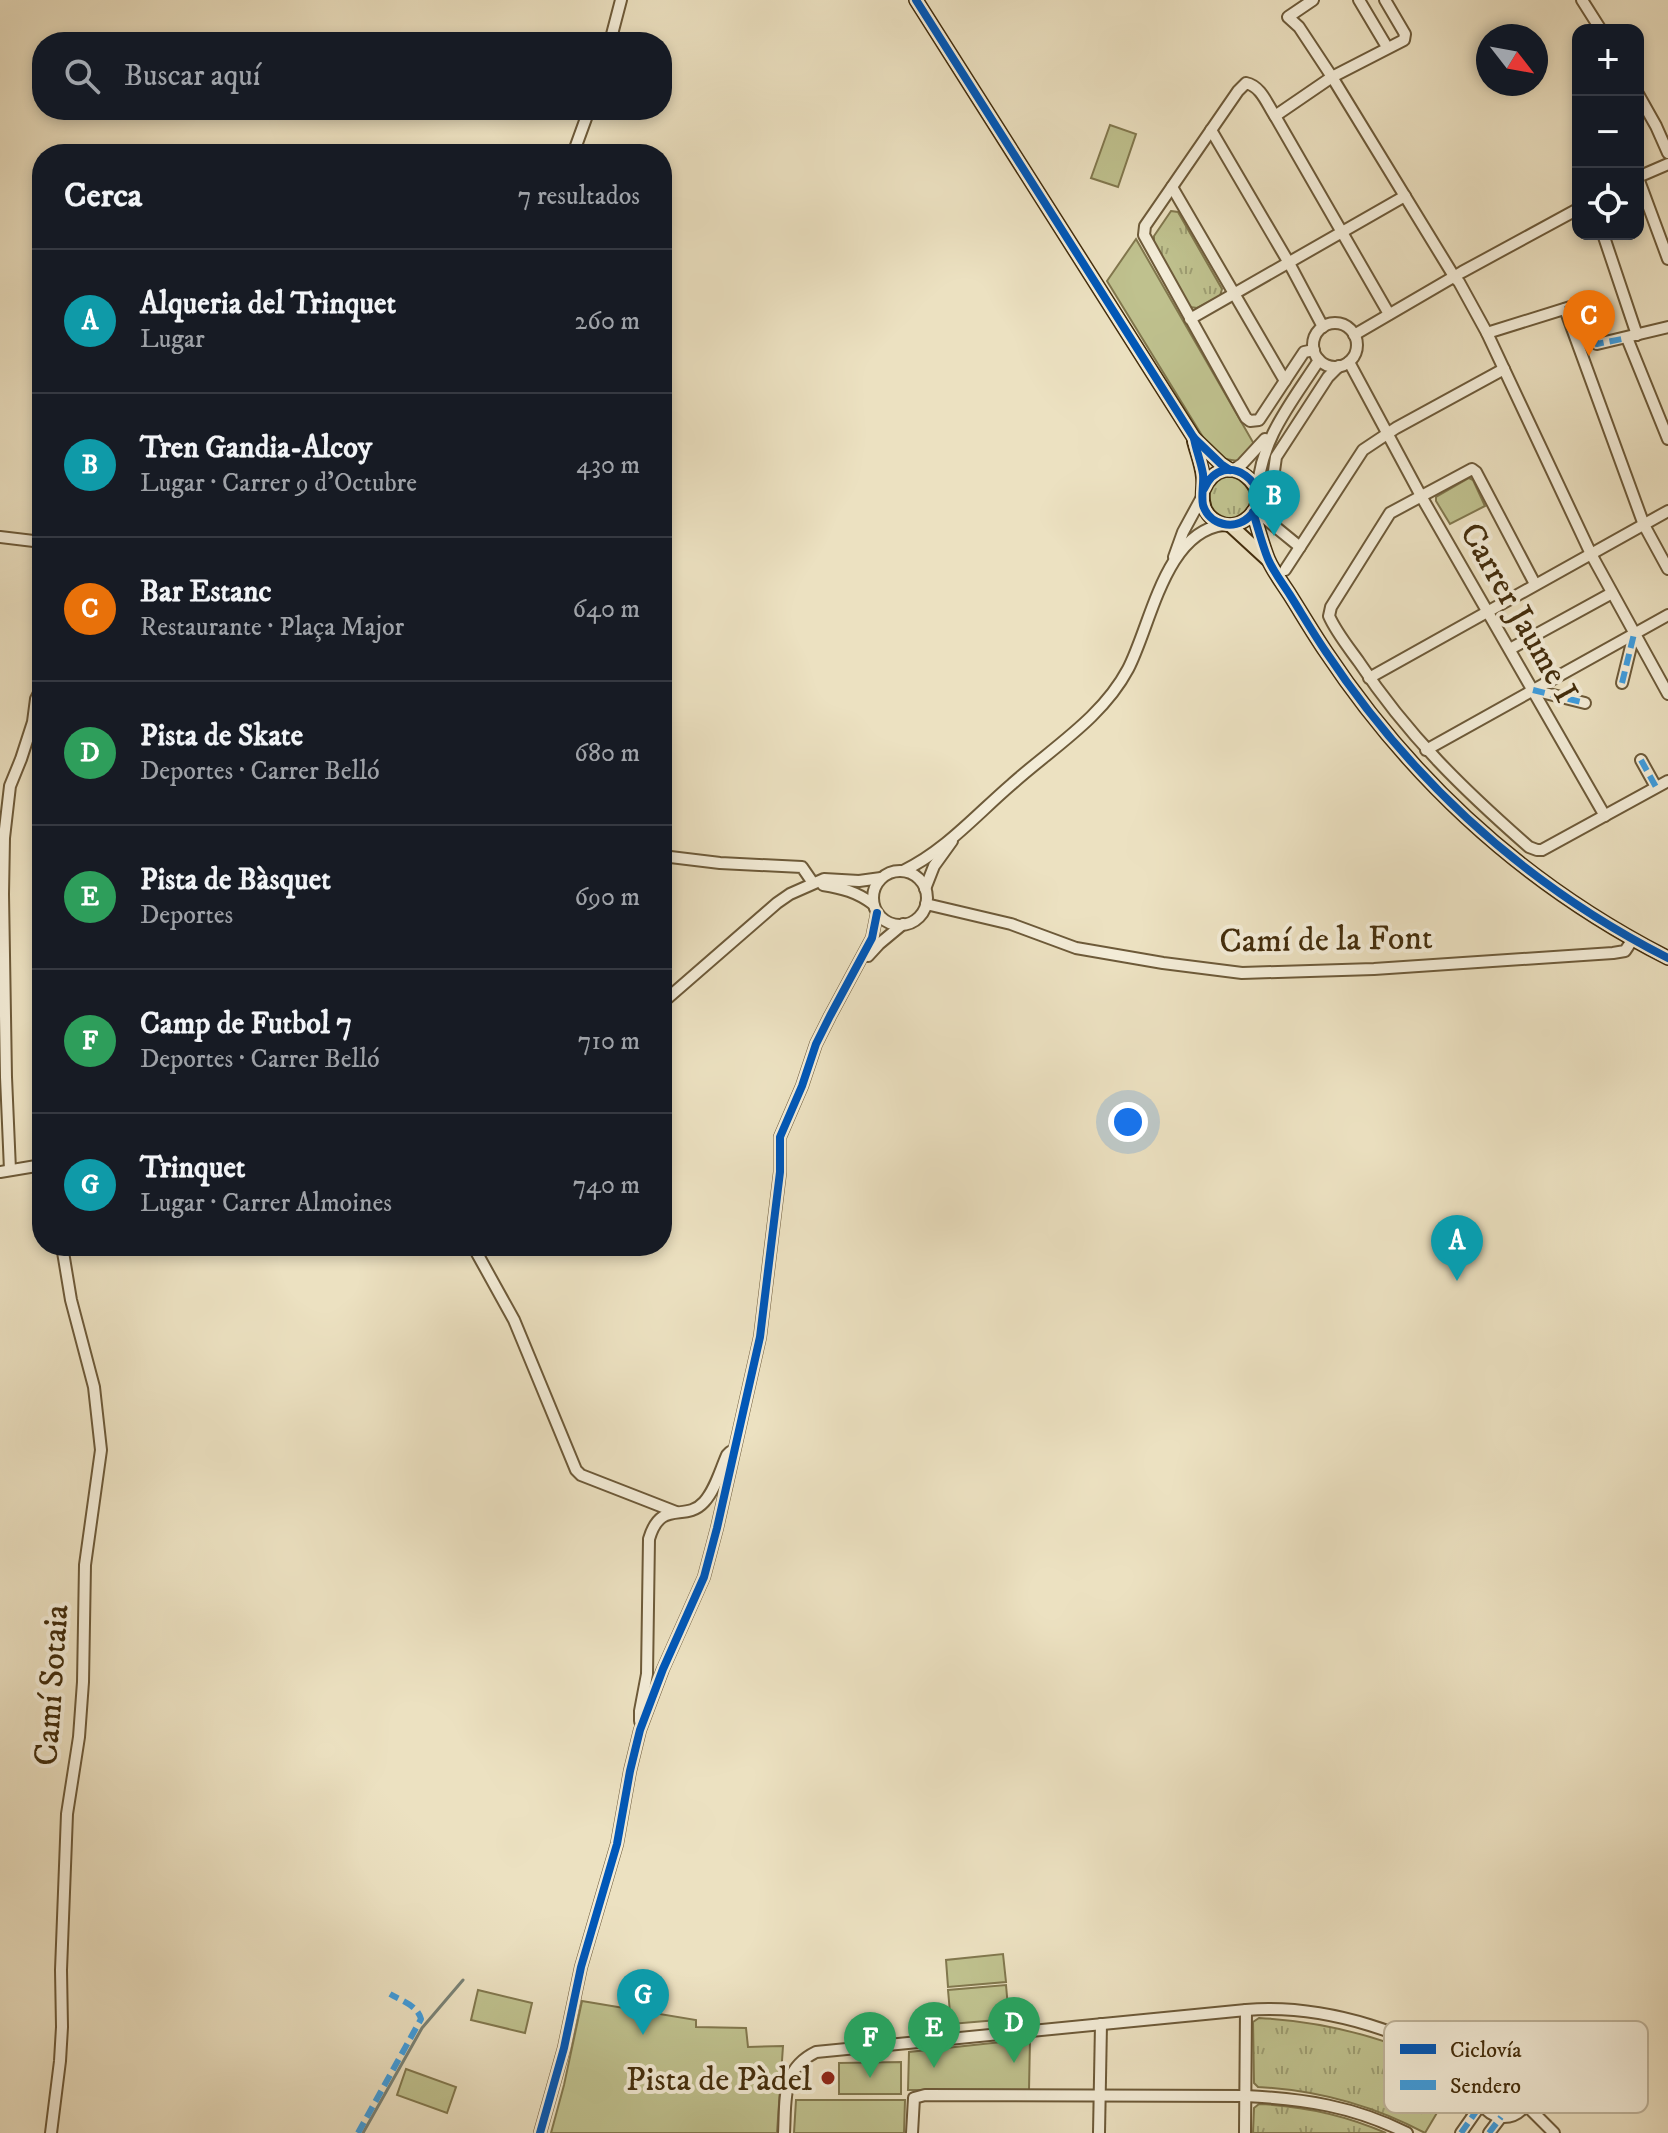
<!DOCTYPE html>
<html lang="es">
<head>
<meta charset="utf-8">
<style>
	body { margin:0; font-family:"IM FELL DW Pica",serif; background:#20242c; color:#f1f3f6 }
	.controls { position:absolute; right:24px; top:24px; display:grid; overflow:hidden; border-radius:16px; box-shadow:0 4px 12px #0003 }
	.controls button { width:72px; height:72px; display:grid; place-items:center; padding:0; border:0; border-bottom:2px solid #363941; background:#171b24; color:#f1f3f6; font:40px sans-serif }
	.compass { position:absolute; left:1476px; top:24px; width:72px; height:72px; border-radius:50%; background:#171b24; box-shadow:0 4px 12px #0003; rotate:121deg }
	.you { position:absolute; left:1128px; top:1122px; width:28px; height:28px; margin:-20px; border:6px solid #fff; border-radius:50%; background:#1a73e8; box-shadow:0 0 0 12px #1a73e833 }
	.badge { display:grid; place-items:center; width:52px; height:52px; border-radius:50%; background:#c59692; color:#fff; font-size:26px; font-weight:700 }
	.pin { position:absolute; translate:-50% -66px; filter:drop-shadow(0 2px 4px #0008) }
	.pin::after { content:''; position:absolute; top:42px; width:28px; height:24px; background:inherit; clip-path:polygon(0 0,100% 0,50% 100%) }
	.list { margin:0; padding:0; list-style:none }
	h2 { display:flex; justify-content:space-between; align-items:center; height:104px; margin:0; padding:0 32px; font-size:34px }
	h2 small { font-size:26px; font-weight:400; color:#9ea1a6 }
	.list li { display:grid; grid-template-columns:52px 1fr auto; gap:24px; align-items:center; box-sizing:border-box; height:144px; padding:0 32px; border-top:2px solid #363941 }
	.list b { display:block; font-size:30px; white-space:nowrap }
	.list p { margin:0; font-size:26px; white-space:nowrap; color:#9ea1a6 }
	.list em { font-size:26px; font-style:normal; color:#9ea1a6 }
	.icon { flex:none; width:44px; height:44px; fill:none; stroke:currentColor; stroke-width:2; stroke-linecap:round; stroke-linejoin:round }
	.map { position:relative; flex:none; width:1668px; height:2133px; overflow:hidden }
	.search { position:absolute; background:#171b24; box-shadow:0 4px 12px #0003; left:32px; top:32px; width:640px; height:88px; display:flex; align-items:center; gap:20px; box-sizing:border-box; padding:0 28px; border-radius:32px; color:#9ea1a6; font-size:30px }
	.panel { position:absolute; background:#171b24; box-shadow:0 4px 12px #0003; left:32px; top:144px; width:640px; height:1112px; border-radius:32px }
	.map>svg:first-child { display:block }
</style>
</head>
<body>
<div class="map">
<svg width="1668" height="2133" viewBox="0 0 1668 2133">
	<defs>
		<pattern id="grass-tufts" width="24" height="20" patternUnits="userSpaceOnUse" patternTransform="scale(2)"><rect width="24" height="20" fill="#bfc18e"/><path d="M3 7l-1-3M5 7V3M7 7l1-3M15 17l-1-3M17 17v-4M19 17l1-3" fill="none" stroke="#9d9d72"/></pattern>
	</defs>
	<rect width="100%" height="100%" fill="#ece1c1"/>
	<filter id="stains"><feTurbulence type="fractalNoise" baseFrequency=".0025" numOctaves="4"/><feColorMatrix values="0 0 0 0 .2 0 0 0 0 .09 0 0 0 0 .02 0 0 0 .5 -.17"/></filter>
	<radialGradient id="worn" r=".72"><stop offset=".6" stop-color="#630" stop-opacity="0"/><stop offset="1" stop-color="#630" stop-opacity=".3"/></radialGradient>
	<g fill="url(#grass-tufts)" stroke="#81774d" stroke-width="2">
		<path d="M1171,211L1178,212L1222,289L1220,296L1197,308L1190,307L1154,243V236Z"/>
		<circle cx="1230" cy="497" r="22"/>
		<path d="M1259,2018C1335,2022 1404,2042 1470,2080L1468,2092L1473,2111L1470,2116L1444,2101L1425,2133C1372,2105 1318,2090 1258,2087L1254,2083L1253,2022Z"/>
		<path d="M1259,2104C1303,2106 1345,2115 1386,2133H1253L1254,2108Z"/>
	</g>
	<g fill="#bfc18e" stroke="#81774d" stroke-width="2">
		<path d="M1110,125L1136,134L1118,187L1091,178Z"/>
		<path d="M1136,239L1254,444L1253,447L1238,461L1225,459L1206,442L1107,281Z"/>
		<path d="M1469,478L1473,480L1485,506L1450,524L1436,501V497Z"/>
		<path d="M1003,1954L1006,1982L948,1987L946,1960Z"/>
		<path d="M1006,1985L1009,2019L951,2024L948,1990Z"/>
		<path d="M478,1990L532,2003L525,2033L471,2020Z"/>
		<path d="M582,2001L696,2020V2027L746,2028L748,2047L783,2046L777,2133H551L564,2085Z"/>
		<path d="M1030,2039L1029,2090H908L909,2052Z"/>
		<path d="M901,2062V2094H839V2063Z"/>
		<path d="M406,2069L456,2087L447,2113L397,2095Z"/>
		<path d="M796,2100H905L904,2133H794Z"/>
	</g>
	<g fill="none" stroke-linecap="round" stroke-linejoin="round">
		<path stroke="#798276" stroke-width="3" d="M363,2133L422,2028L463,1980"/>
		<defs>
			<g id="minor">
				<path d="M1313,0L1288,17L1299,27L1332,77L1455,278L1459,282L1487,333L1591,554L1668,694"/>
				<path d="M1359,0L1387,47"/>
				<path d="M1582,0L1601,30"/>
				<path d="M610,42L621,0"/>
				<path d="M1638,94L1656,126L1668,153"/>
				<path d="M1275,116L1332,77L1404,40L1405,34L1385,0"/>
				<path d="M1211,130L1289,263L1323,327"/>
				<path d="M573,154L589,110"/>
				<path d="M1638,177L1668,164"/>
				<path d="M1638,178L1668,259"/>
				<path d="M1172,187L1285,381"/>
				<path d="M1603,234L1637,335"/>
				<path d="M1565,309L1644,525L1668,569"/>
				<path d="M1190,319L1405,196"/>
				<circle cx="1335" cy="345" r="22"/>
				<path d="M1487,333L1580,304L1597,344L1668,327"/>
				<path d="M1354,335L1462,272L1578,209"/>
				<path d="M1627,338L1668,439"/>
				<path d="M1314,350L1304,352L1259,420L1250,421L1246,418L1144,235L1145,226L1238,91L1246,83C1261,86 1267,104 1275,116L1389,314"/>
				<path d="M1349,362L1421,496L1605,816"/>
				<path d="M1339,366L1328,377L1276,457L1267,520L1300,547L1363,450L1396,428L1504,369"/>
				<path d="M1233,470L1242,464L1265,439"/>
				<path d="M1257,493C1261,438 1290,405 1319,360"/>
				<path d="M0,537L42,542"/>
				<path d="M1174,557L1183,532L1202,497"/>
				<path d="M1285,570L1300,547"/>
				<path d="M1535,584L1476,472L1472,469L1390,513L1331,607L1329,616C1336,632 1349,648 1359,662C1408,736 1464,790 1529,847L1537,850H1542L1668,781"/>
				<path d="M1510,649L1612,593"/>
				<path d="M1369,678L1668,511"/>
				<path d="M1622,683L1634,634"/>
				<path d="M1533,690L1585,703"/>
				<path d="M1426,750L1668,615"/>
				<path d="M1641,760L1656,787"/>
				<path d="M662,856L720,863L802,867L813,883"/>
				<circle cx="900" cy="898" r="27"/>
				<path d="M903,871C945,851 977,814 1012,784C1052,748 1102,718 1128,669C1151,625 1165,531 1224,525"/>
				<path d="M823,885C842,888 857,892 873,904"/>
				<path d="M925,889L934,866L952,841"/>
				<path d="M926,904L1011,924L1076,948L1163,963L1242,973L1374,969L1613,953L1625,951L1633,939"/>
				<path d="M868,956L879,944L903,924"/>
				<path d="M662,1003L777,903L790,894L824,879L859,881L881,878"/>
				<path d="M10,1170L6,1077L3,894L4,838L10,786L21,759L33,722L36,699L42,687"/>
				<path d="M0,1172L42,1165"/>
				<path d="M473,1246L514,1320L576,1470L581,1475L676,1512"/>
				<path d="M640,1721V1711L647,1674L649,1539C661,1498 685,1523 704,1502C715,1490 720,1471 727,1455L730,1452"/>
				<circle cx="1504" cy="2092" r="25"/>
				<path d="M1525,2104L1554,2133"/>
				<path d="M51,2133L60,2061L62,2027L61,1970L67,1814L79,1737L83,1682L85,1565L101,1450L94,1387L71,1300L62,1246"/>
				<path d="M540,2133L564,2048L581,1967L617,1844L630,1771L640,1730L663,1669L704,1577L717,1528L760,1337L780,1172V1137L802,1086L816,1044L830,1016L872,938L877,913"/>
				<path d="M784,2133C786,2099 781,2069 816,2052L1246,2010C1331,2003 1412,2036 1485,2075"/>
				<path d="M912,2133L914,2098L925,2095L1245,2096C1304,2099 1353,2106 1407,2133"/>
				<path d="M1099,2133L1101,2024"/>
				<path d="M1245,2133L1246,2010"/>
				<path d="M1461,2133L1482,2103"/>
				<path d="M1489,2133L1501,2117"/>
			</g>
			<g id="major">
				<path d="M916,0L1194,438L1221,464L1230,470"/>
				<path d="M1194,441C1197,453 1202,465 1203,477C1204,485 1202,493 1203,501C1205,521 1229,532 1245,520C1283,493 1225,442 1204,489"/>
				<path d="M1253,512C1258,528 1262,544 1268,559C1273,571 1283,584 1290,595C1302,614 1313,633 1326,652C1414,784 1527,886 1668,958"/>
				<path d="M1230,525L1267,559"/>
			</g>
		</defs>
		<use href="#minor" stroke="#6d5a39" stroke-width="14"/>
		<use href="#major" stroke="#432d0c" stroke-width="16"/>
		<use href="#minor" stroke="#f3ecd7" stroke-width="10"/>
		<use href="#major" stroke="#ece1c1" stroke-width="12"/>
		<g stroke="#3f9dde" stroke-width="6" stroke-dasharray="12 6" stroke-linecap="butt">
			<path d="M1565,309L1580,304L1597,344L1627,338"/>
			<path d="M1622,683L1634,634"/>
			<path d="M1533,690L1585,703"/>
			<path d="M1641,760L1656,787"/>
			<path d="M358,2133L421,2019C417,2005 402,2001 390,1994"/>
			<path d="M1461,2133L1482,2103"/>
			<path d="M1489,2133L1501,2117"/>
		</g>
		<defs>
			<g id="cycleway">
				<path d="M916,0L1194,438L1221,464L1230,470"/>
				<path d="M1194,438C1196,450 1201,462 1203,474C1204,484 1201,495 1203,505C1209,525 1234,531 1249,517C1280,489 1224,444 1204,489"/>
				<path d="M1253,512C1258,528 1262,544 1268,559C1273,571 1283,584 1290,595C1302,614 1313,633 1326,652C1414,784 1527,886 1668,958"/>
				<path d="M540,2133L564,2048L581,1967L617,1844L630,1771L640,1730L663,1669L704,1577L717,1528L760,1337L780,1172V1137L802,1086L816,1044L830,1016L872,938L877,913"/>
			</g>
		</defs>
		<use href="#cycleway" stroke="#f3ecd7" stroke-width="13"/>
		<use href="#cycleway" stroke="#0057b8" stroke-width="8"/>
	</g>
	<circle fill="#8f2418" stroke="#f3ecd7" stroke-width="3" cx="828" cy="2078" r="8"/>
	<g text-anchor="middle" stroke-width="8" stroke-linejoin="round" paint-order="stroke">
		<g font-size="34" fill="#432d0c" stroke="#f3ecd7">
			<text transform="translate(1520 612) rotate(60)" y="12">Carrer Jaume I</text>
			<text transform="translate(1326 938) rotate(-1)" y="12">Camí de la Font</text>
			<text transform="translate(50 1685) rotate(-86)" y="12">Camí Sotaia</text>
		</g>
		<g font-size="34" fill="#432d0c" stroke="#f3ecd7" text-anchor="end">
			<text x="812" y="2090">Pista de Pàdel</text>
		</g>
	</g>
	<rect x="1384" y="2021" width="264" height="92" rx="12" fill="#f3ecd7" stroke="#beb39a" stroke-width="2"/>
	<rect x="1400" y="2044" width="36" height="10" fill="#0057b8"/>
	<rect x="1400" y="2080" width="36" height="10" fill="#3f9dde"/>
	<g font-size="22" fill="#432d0c">
		<text x="1450" y="2057">Ciclovía</text>
		<text x="1450" y="2093">Sendero</text>
	</g>
	<rect width="100%" height="100%" filter="url(#stains)"/>
	<rect width="100%" height="100%" fill="url(#worn)"/>
</svg>
<div class="controls">
<button>+</button>
<button>−</button>
<button><svg class="icon" aria-label="locate" viewBox="0 0 24 24"><circle cx="12" cy="12" r="6"/><path d="M12 2v4M12 18v4M2 12h4M18 12h4"/></svg></button>
</div>
<svg class="compass" viewBox="-18 -18 36 36"><path d="M0-13l5 13h-10z" fill="#e53935"/><path d="M0 13l5-13h-10z" fill="#9ea1a6"/></svg>
<div class="you"></div>
<div class="pin badge" style="left:1457px;top:1281px;background:#0f9aa8">A</div>
<div class="pin badge" style="left:1274px;top:536px;background:#0f9aa8">B</div>
<div class="pin badge" style="left:1589px;top:356px;background:#e8710a">C</div>
<div class="pin badge" style="left:1014px;top:2063px;background:#2e9e5b">D</div>
<div class="pin badge" style="left:934px;top:2068px;background:#2e9e5b">E</div>
<div class="pin badge" style="left:870px;top:2078px;background:#2e9e5b">F</div>
<div class="pin badge" style="left:643px;top:2035px;background:#0f9aa8">G</div>
<div class="search"><svg class="icon" aria-label="search" viewBox="0 0 24 24"><circle cx="10" cy="10" r="6"/><path d="M15 15l6 6"/></svg>Buscar aquí</div>
<section class="panel">
<h2>Cerca<small>7 resultados</small></h2>
<ul class="list">
<li><span class="badge" style="background:#0f9aa8">A</span><div><b>Alqueria del Trinquet</b><p>Lugar</p></div><em>260 m</em></li>
<li><span class="badge" style="background:#0f9aa8">B</span><div><b>Tren Gandia-Alcoy</b><p>Lugar · Carrer 9 d'Octubre</p></div><em>430 m</em></li>
<li><span class="badge" style="background:#e8710a">C</span><div><b>Bar Estanc</b><p>Restaurante · Plaça Major</p></div><em>640 m</em></li>
<li><span class="badge" style="background:#2e9e5b">D</span><div><b>Pista de Skate</b><p>Deportes · Carrer Belló</p></div><em>680 m</em></li>
<li><span class="badge" style="background:#2e9e5b">E</span><div><b>Pista de Bàsquet</b><p>Deportes</p></div><em>690 m</em></li>
<li><span class="badge" style="background:#2e9e5b">F</span><div><b>Camp de Futbol 7</b><p>Deportes · Carrer Belló</p></div><em>710 m</em></li>
<li><span class="badge" style="background:#0f9aa8">G</span><div><b>Trinquet</b><p>Lugar · Carrer Almoines</p></div><em>740 m</em></li>
</ul>
</section>
</div>
</body>
</html>
